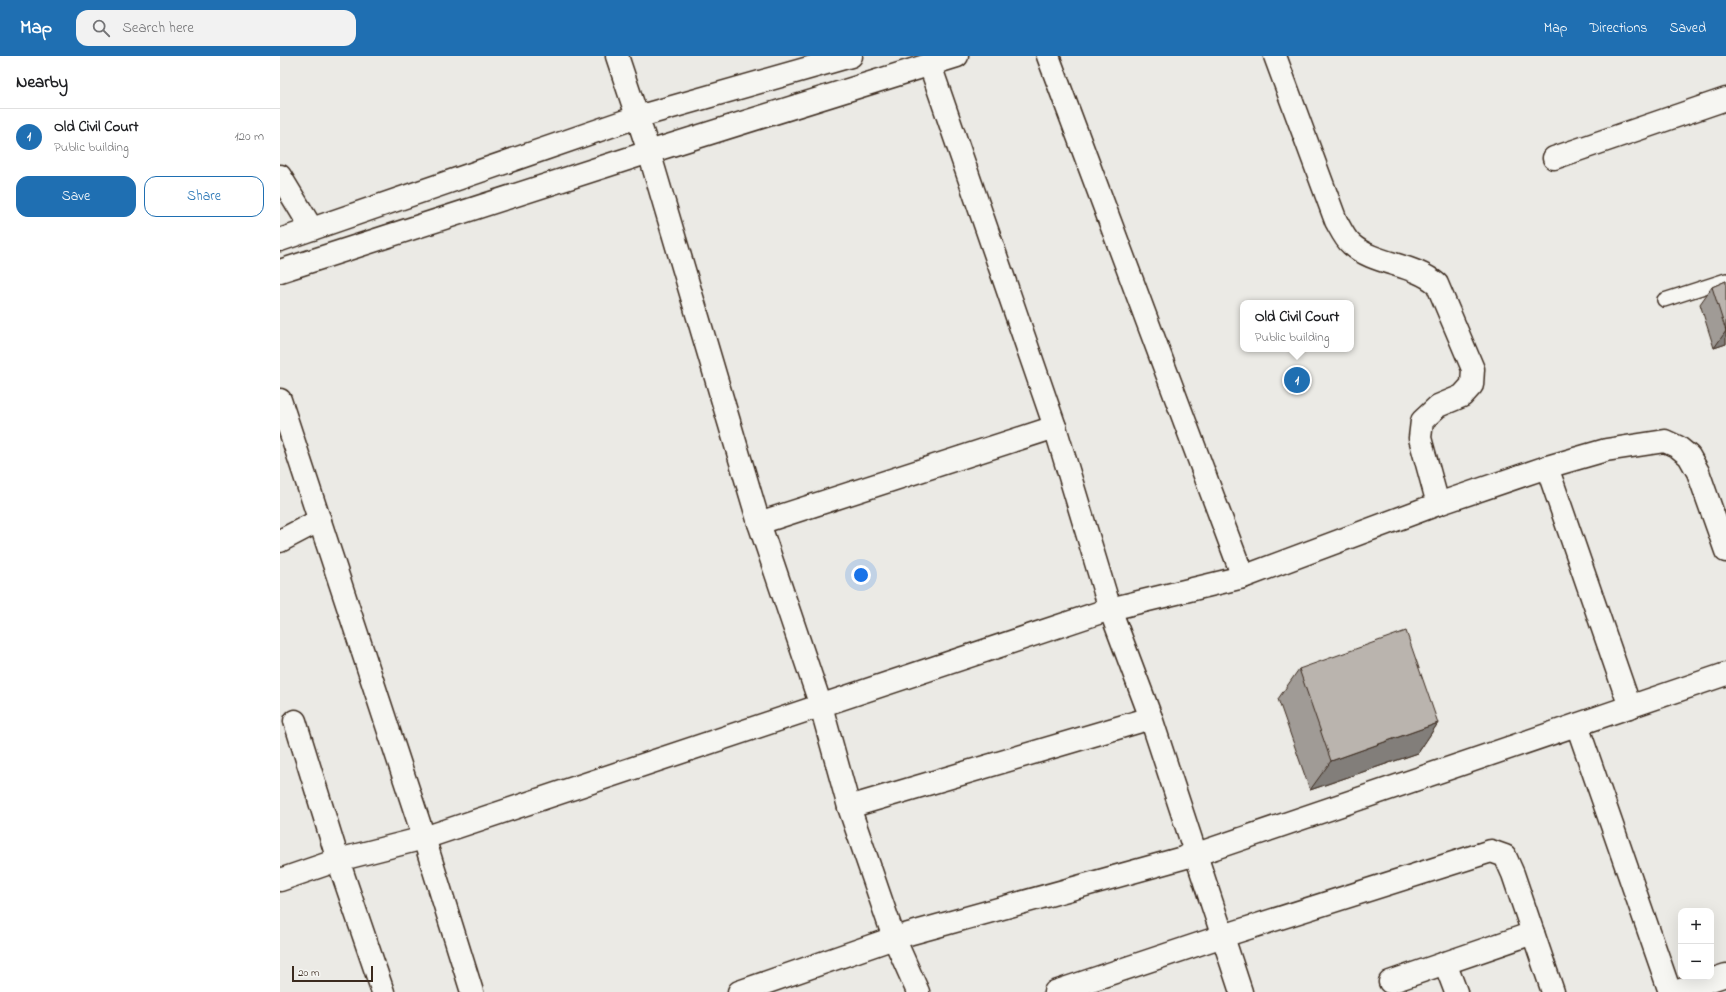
<!DOCTYPE html>
<html lang="en">
<head>
<meta charset="utf-8">
<style>
	body { margin:0; font-family:"Indie Flower",sans-serif; background:#f2f2f2; color:#202124 }
	.controls { position:absolute; right:12px; bottom:12px; display:grid; overflow:hidden; border-radius:8px; box-shadow:0 4px 16px #0002 }
	.controls button { width:36px; height:36px; display:grid; place-items:center; padding:0; border:0; border-bottom:1px solid #e0e0e0; background:#fff; color:#202124; font:20px sans-serif }
	.scale { position:absolute; left:12px; bottom:10px; width:81px; box-sizing:border-box; padding-left:4px; border:2px solid #3b2a1e; border-top:0; font-size:11px; line-height:14px; white-space:nowrap; color:#3b2a1e; -webkit-text-stroke:3px #f6f6f2; paint-order:stroke }
	.you { position:absolute; left:581px; top:519px; width:14px; height:14px; margin:-10px; border:3px solid #fff; border-radius:50%; background:#1a73e8; box-shadow:0 0 0 6px #1a73e833 }
	.badge { display:grid; place-items:center; width:26px; height:26px; border-radius:50%; background:#1f6fb2; color:#fff; font-size:13px; font-weight:700 }
	.pin { position:absolute; translate:-50% -50%; border:2px solid #fff; box-shadow:0 1px 4px #0006 }
	.popup { position:absolute; left:960px; top:244px; width:114px; height:52px; box-sizing:border-box; display:grid; place-content:center; border-radius:8px; background:#fff; filter:drop-shadow(0 1px 3px #0005); font-size:13px; white-space:nowrap; color:#757577 }
	.popup b { font-size:15px; color:#202124 }
	.popup::after { content:''; position:absolute; left:50%; top:100%; margin-left:-8px; border:8px solid transparent; border-top-color:#fff }
	.list { margin:0; padding:0; list-style:none }
	h2 { display:flex; justify-content:space-between; align-items:center; height:52px; margin:0; padding:0 16px; font-size:17px }
	h2 small { font-size:13px; font-weight:400; color:#757577 }
	.list li { display:grid; grid-template-columns:26px 1fr auto; gap:12px; align-items:center; box-sizing:border-box; height:56px; padding:0 16px; border-top:1px solid #e0e0e0 }
	.list b { display:block; font-size:15px; white-space:nowrap }
	.list p { margin:0; font-size:13px; white-space:nowrap; color:#757577 }
	.list em { font-size:13px; font-style:normal; color:#757577 }
	.actions { display:flex; gap:8px; padding:12px 16px }
	.actions a { flex:1; padding:9px 0; border:1px solid #1f6fb2; border-radius:12px; text-align:center; font-size:14px; color:#1f6fb2 }
	.actions .main { background:#1f6fb2; color:#fff }
	.icon { flex:none; width:22px; height:22px; fill:none; stroke:currentColor; stroke-width:2; stroke-linecap:round; stroke-linejoin:round }
	.map { position:relative; flex:none; width:1446px; height:936px; overflow:hidden }
	header { display:flex; align-items:center; gap:24px; box-sizing:border-box; height:56px; padding:0 20px; background:#1f6fb2; color:#fff }
	header strong { font-size:19px }
	nav { display:flex; gap:22px; margin-inline-start:auto; font-size:14px }
	.search { width:280px; height:36px; background:#f2f2f2; display:flex; align-items:center; gap:10px; box-sizing:border-box; padding:0 14px; border-radius:12px; color:#757577; font-size:15px }
	main { display:flex }
	aside { flex:1; background:#fff }
	.map>svg:first-child { display:block }
</style>
</head>
<body>
<header>
<strong>Map</strong>
<div class="search"><svg class="icon" aria-label="search" viewBox="0 0 24 24"><circle cx="10" cy="10" r="6"/><path d="M15 15l6 6"/></svg>Search here</div>
<nav><a>Map</a><a>Directions</a><a>Saved</a></nav>
</header>
<main>
<aside>
<h2>Nearby<small></small></h2>
<ul class="list">
<li><span class="badge">1</span><div><b>Old Civil Court</b><p>Public building</p></div><em>120 m</em></li>
</ul>
<div class="actions"><a class="main">Save</a><a>Share</a></div>
</aside>
<div class="map">
<svg width="1446" height="936" viewBox="0 0 1446 936">
	<rect width="100%" height="100%" fill="#ebeae5"/>
	<filter id="ink" filterUnits="userSpaceOnUse"><feTurbulence type="fractalNoise" baseFrequency=".025" numOctaves="2"/><feDisplacementMap in="SourceGraphic" scale="8" xChannelSelector="R" yChannelSelector="G"/><feConvolveMatrix kernelMatrix="1 2 1 2 8 2 1 2 1" color-interpolation-filters="sRGB"/></filter>
	<g filter="url(#ink)">
		<g fill="none" stroke-linecap="round" stroke-linejoin="round">
			<defs>
				<path id="lane" d="M1384,244L1446,224"/>
				<g id="street">
					<path d="M768,0L963,521"/>
					<path d="M995,0L1056,165C1060,172 1065,183 1071,188C1094,209 1133,207 1157,228L1193,313L1192,329L1182,340L1158,350L1142,365L1140,382L1158,448"/>
					<path d="M650,9L775,371L830,553L871,662L961,936"/>
					<path d="M369,96L479,467L541,650L569,751L614,882L638,936"/>
					<path d="M1274,102L1446,43"/>
					<path d="M0,120L32,173"/>
					<path d="M0,344L144,782L192,936"/>
					<path d="M1267,411L1350,651"/>
					<path d="M479,467L775,371"/>
					<path d="M0,485L40,464"/>
					<path d="M15,665L58,804L103,936"/>
					<path d="M1297,669L1390,936"/>
					<path d="M569,751L871,662"/>
					<path d="M0,824L58,804L144,782L830,553L963,521L1158,448L1267,411L1326,394L1385,385L1398,391L1409,400L1418,416L1446,495"/>
					<path d="M1165,907L1176,936"/>
					<path d="M1110,926L1253,877"/>
					<path d="M459,936L614,882L917,798L1446,618"/>
					<path d="M775,936L943,880L1211,795L1225,800L1233,818L1273,936"/>
					<path d="M1395,936L1446,919"/>
				</g>
				<g id="secondary">
					<path d="M337,0L369,96"/>
					<path d="M0,184L357,61L571,0"/>
					<path d="M0,215L369,96L677,0"/>
				</g>
			</defs>
			<use href="#lane" stroke="#3b2a1e" stroke-width="16"/>
			<use href="#street" stroke="#3b2a1e" stroke-width="25"/>
			<use href="#secondary" stroke="#3b2a1e" stroke-width="25"/>
			<use href="#lane" stroke="#f6f6f2" stroke-width="13"/>
			<use href="#street" stroke="#f6f6f2" stroke-width="22"/>
			<use href="#secondary" stroke="#f6f6f2" stroke-width="22"/>
		</g>
		<g fill="#a09b96" stroke="#3b2a1e">
			<path d="M1446,225V288L1434,292L1420,248L1432,231Z"/>
			<path d="M1019,613L1158,667L1138,697L1030,734L998,643Z"/>
		</g>
		<g fill="#827e7a" stroke="#3b2a1e">
			<path d="M1446,275V288L1434,292Z"/>
			<path d="M1158,667L1138,697L1030,734L1051,705Z"/>
		</g>
		<g fill="#bab4ae" stroke="#3b2a1e">
			<path d="M1446,225V275L1432,231Z"/>
			<path d="M1126,575L1158,667L1051,705L1019,613Z"/>
		</g>
	</g>
</svg>
<div class="controls">
<button>+</button>
<button>−</button>
</div>
<div class="scale">20 m</div>
<div class="you"></div>
<div class="pin badge" style="left:1017px;top:324px">1</div>
<div class="popup"><b>Old Civil Court</b>Public building</div>
</div>
</main>
</body>
</html>
